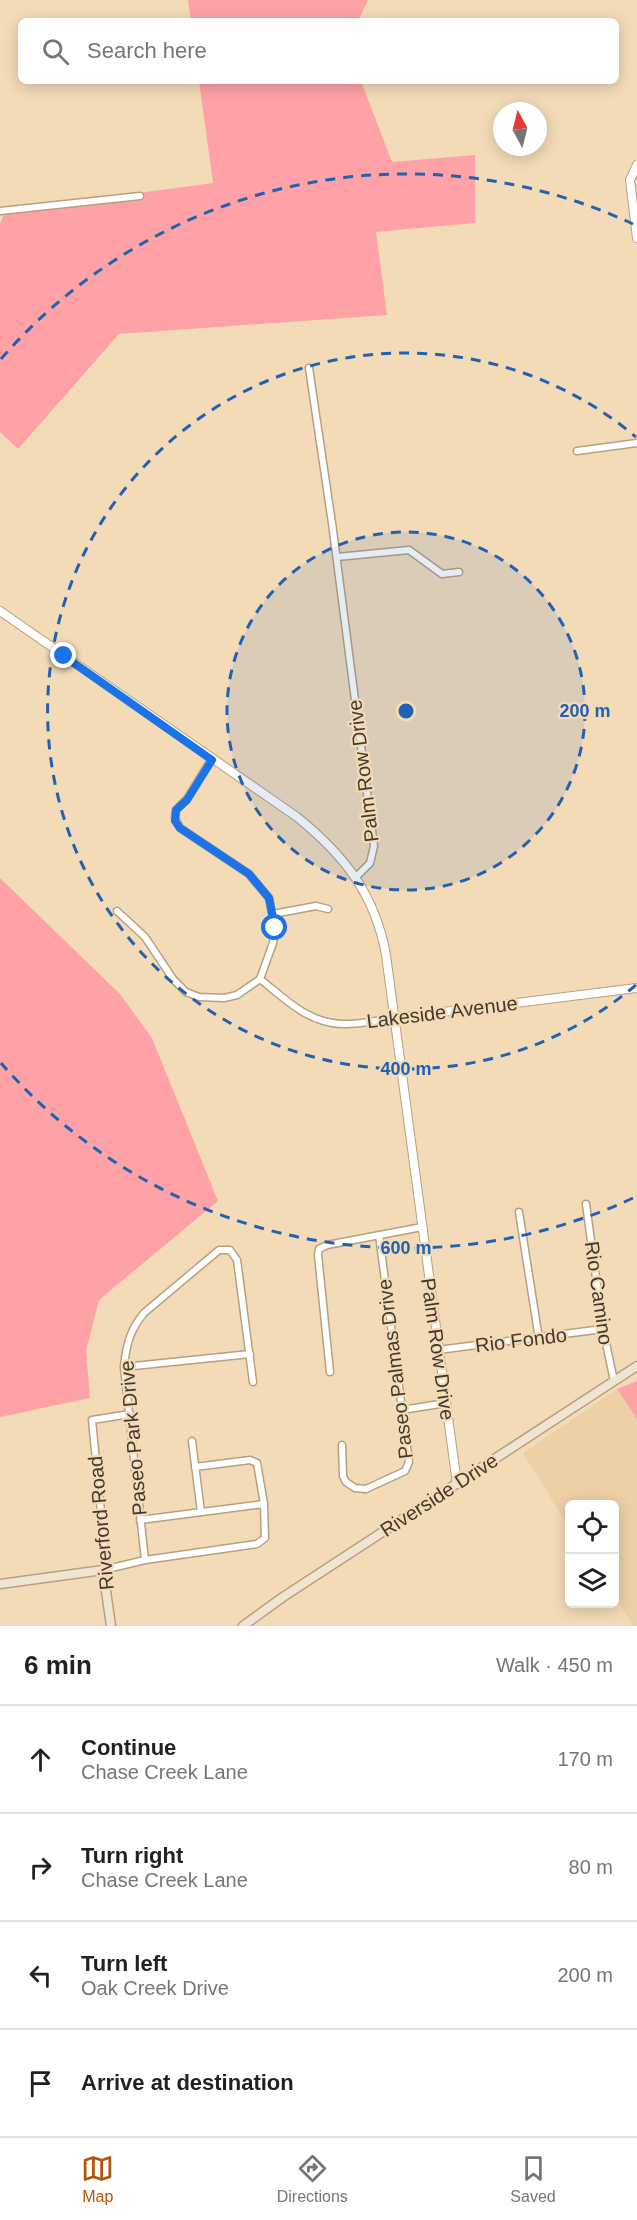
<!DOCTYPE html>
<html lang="en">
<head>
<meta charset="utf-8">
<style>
	body { margin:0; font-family:Helvetica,sans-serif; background:#f2f2f2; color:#202124 }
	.controls { position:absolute; right:18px; bottom:18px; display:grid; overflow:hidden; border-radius:9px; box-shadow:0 3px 15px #0003 }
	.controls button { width:54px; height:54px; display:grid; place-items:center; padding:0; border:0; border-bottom:2px solid #e0e0e0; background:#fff; color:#202124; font:30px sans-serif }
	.compass { position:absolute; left:493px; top:102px; width:54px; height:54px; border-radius:50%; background:#fff; box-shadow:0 3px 15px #0003; rotate:353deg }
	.stop { position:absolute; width:18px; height:18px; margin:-14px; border:4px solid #1a73e8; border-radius:50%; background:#fff }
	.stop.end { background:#1a73e8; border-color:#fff; box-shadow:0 2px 6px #0008 }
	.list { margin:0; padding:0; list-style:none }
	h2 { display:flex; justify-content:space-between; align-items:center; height:78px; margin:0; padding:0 24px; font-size:26px }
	h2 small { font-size:20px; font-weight:400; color:#757577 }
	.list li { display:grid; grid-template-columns:39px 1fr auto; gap:18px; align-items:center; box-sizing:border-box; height:108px; padding:0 24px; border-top:2px solid #e0e0e0 }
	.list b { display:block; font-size:22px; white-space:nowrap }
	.list p { margin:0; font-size:20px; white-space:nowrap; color:#757577 }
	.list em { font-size:20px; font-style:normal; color:#757577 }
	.icon { flex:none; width:33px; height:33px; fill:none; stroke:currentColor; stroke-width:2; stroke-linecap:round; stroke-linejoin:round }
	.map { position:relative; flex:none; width:637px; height:1626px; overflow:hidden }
	.search { position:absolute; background:#fff; box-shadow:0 3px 15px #0003; left:18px; right:18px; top:18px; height:66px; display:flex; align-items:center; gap:15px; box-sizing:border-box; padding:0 21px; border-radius:9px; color:#757577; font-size:22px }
	.sheet { height:510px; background:#fff }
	nav { display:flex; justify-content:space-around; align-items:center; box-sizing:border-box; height:84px; border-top:2px solid #e0e0e0; background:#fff; font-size:16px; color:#757577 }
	nav a { display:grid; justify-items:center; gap:3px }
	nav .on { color:#b45309 }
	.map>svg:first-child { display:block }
</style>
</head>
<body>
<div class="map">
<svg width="637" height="1626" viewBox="0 0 637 1626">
	<rect width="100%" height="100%" fill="#f4dbb8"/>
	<path fill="#eed0a7" d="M617,1389L637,1419V1626H633L615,1597L614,1504H570L569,1527L523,1453Z"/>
	<g fill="#fea2a7">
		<path d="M188,0H368L358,21H191Z"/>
		<path d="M199,81H361L392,162L475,155V223L376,232L387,315L119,334L18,449L0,432V224L5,211L213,183Z"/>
		<path d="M0,878L120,994L152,1038L218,1201L99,1300L86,1351L90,1398L0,1417Z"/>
		<path d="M637,1381V1419L617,1389Z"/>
	</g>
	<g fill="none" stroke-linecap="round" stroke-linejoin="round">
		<defs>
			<g id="minor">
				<path d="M0,211L140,196"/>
				<path d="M309,368L332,523L374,846L370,863L356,877"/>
				<path d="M577,451L637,443"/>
				<path d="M337,557L409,550L442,574L459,572"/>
				<path d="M117,911L145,937L173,979L186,992L199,997L224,998L237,995L260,979L273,943L275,929L269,898L249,874L180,828L175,818L176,810L187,799L211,760"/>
				<path d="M273,914L316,906L328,909"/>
				<path d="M260,979C285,999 308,1023 342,1024C359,1025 377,1020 394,1018"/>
				<path d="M586,1204L603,1329L614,1381"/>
				<path d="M519,1212L539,1339"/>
				<path d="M438,1350L603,1329"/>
				<path d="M124,1367L250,1354"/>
				<path d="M330,1372L318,1255L319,1249L327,1245L422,1227"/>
				<path d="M402,1410L446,1403"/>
				<path d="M130,1414L92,1420L106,1562L103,1570L145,1560L257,1544L265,1538L264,1504L257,1463L250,1460L195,1467"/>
				<path d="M192,1441L201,1512"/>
				<path d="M342,1445L343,1476L346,1482L355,1488L366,1489L405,1471L409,1462L379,1235"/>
				<path d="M140,1520L264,1504"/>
				<path d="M145,1560L124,1367C126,1345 130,1330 144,1313L219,1250H230L237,1260L253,1382"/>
			</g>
			<g id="tertiary">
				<path d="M637,165L630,180L637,238"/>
				<path d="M0,611L297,817C344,855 375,894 386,955L457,1484"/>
				<path d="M394,1018L637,988"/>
			</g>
			<g id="secondary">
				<path d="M0,1584L103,1570L111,1626"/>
				<path d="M243,1626L283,1597L637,1366"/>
			</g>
		</defs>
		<use href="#minor" stroke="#b8a07f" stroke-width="9"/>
		<use href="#tertiary" stroke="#b8a07f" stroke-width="10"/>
		<use href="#secondary" stroke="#b8a07f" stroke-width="11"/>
		<use href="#minor" stroke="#fff" stroke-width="6"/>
		<use href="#tertiary" stroke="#fff" stroke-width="8"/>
		<use href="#secondary" stroke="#f0e4d2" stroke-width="8"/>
	</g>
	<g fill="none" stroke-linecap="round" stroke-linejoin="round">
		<path stroke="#1a73e8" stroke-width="8" d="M64,656L212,760L187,800L176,810L175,821L180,828L249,874L269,898L275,928"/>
	</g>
	<circle cx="406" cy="711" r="179" fill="#2161b2" fill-opacity=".12"/>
	<g fill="none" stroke="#2161b2" stroke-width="3" stroke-dasharray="10 8">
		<circle cx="406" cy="711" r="179"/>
		<path d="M636 985A358 358 0 1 1 636 437"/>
		<path d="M633 1198A537 537 0 0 1 1 1063M1 359A537 537 0 0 1 633 224"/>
	</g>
	<g text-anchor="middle" stroke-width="4.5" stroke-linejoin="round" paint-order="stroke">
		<g font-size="20" fill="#43392b" stroke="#f4dbb8">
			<text transform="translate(363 771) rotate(-97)" y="7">Palm Row Drive</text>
			<text transform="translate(442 1012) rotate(-7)" y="7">Lakeside Avenue</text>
			<text transform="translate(599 1293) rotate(82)" y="7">Rio Camino</text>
			<text transform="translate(521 1340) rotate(-7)" y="7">Rio Fondo</text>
			<text transform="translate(438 1349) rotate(82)" y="7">Palm Row Drive</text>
			<text transform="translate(395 1369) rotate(-97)" y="7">Paseo Palmas Drive</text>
			<text transform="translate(133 1438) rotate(-95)" y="7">Paseo Park Drive</text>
			<text transform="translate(439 1495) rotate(-33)" y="7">Riverside Drive</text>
			<text transform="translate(101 1523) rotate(-95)" y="7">Riverford Road</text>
		</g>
	</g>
	<circle cx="406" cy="711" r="9" fill="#2161b2" stroke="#f4dbb8" stroke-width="3"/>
	<g font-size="18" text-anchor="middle" font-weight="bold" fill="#2161b2" stroke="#f4dbb8" stroke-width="4.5" stroke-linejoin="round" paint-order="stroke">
		<text x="585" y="717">200 m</text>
		<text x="406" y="1075">400 m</text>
		<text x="406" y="1254">600 m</text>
	</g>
</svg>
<div class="controls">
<button><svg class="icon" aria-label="locate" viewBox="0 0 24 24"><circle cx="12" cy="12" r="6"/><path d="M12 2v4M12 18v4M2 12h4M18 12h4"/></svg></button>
<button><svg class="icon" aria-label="layers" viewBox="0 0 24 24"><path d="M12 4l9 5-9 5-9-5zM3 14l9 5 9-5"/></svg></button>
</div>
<svg class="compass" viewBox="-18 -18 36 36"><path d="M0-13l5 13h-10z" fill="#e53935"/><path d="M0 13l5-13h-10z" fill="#757577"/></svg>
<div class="stop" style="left:275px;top:928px"></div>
<div class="stop end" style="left:64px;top:656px"></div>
<div class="search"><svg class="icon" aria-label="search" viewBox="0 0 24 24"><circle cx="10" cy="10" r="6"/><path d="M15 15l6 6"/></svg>Search here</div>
</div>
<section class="sheet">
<h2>6 min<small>Walk · 450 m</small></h2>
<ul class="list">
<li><svg class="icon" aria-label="ahead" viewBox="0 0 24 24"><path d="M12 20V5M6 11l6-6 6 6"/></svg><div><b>Continue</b><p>Chase Creek Lane</p></div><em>170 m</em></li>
<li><svg class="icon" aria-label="right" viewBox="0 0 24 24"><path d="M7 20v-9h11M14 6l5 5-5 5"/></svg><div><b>Turn right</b><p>Chase Creek Lane</p></div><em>80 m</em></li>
<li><svg class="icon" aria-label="left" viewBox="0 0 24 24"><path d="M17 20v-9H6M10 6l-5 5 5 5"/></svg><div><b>Turn left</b><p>Oak Creek Drive</p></div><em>200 m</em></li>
<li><svg class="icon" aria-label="arrive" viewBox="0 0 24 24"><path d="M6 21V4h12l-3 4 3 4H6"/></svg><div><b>Arrive at destination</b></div></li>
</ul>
</section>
<nav>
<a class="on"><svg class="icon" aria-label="map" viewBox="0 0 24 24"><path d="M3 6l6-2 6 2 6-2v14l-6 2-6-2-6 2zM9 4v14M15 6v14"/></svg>Map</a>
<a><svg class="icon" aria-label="directions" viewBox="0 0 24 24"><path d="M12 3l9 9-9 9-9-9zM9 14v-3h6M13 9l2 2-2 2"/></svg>Directions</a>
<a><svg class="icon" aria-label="saved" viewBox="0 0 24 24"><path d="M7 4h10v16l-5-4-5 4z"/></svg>Saved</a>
</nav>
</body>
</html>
